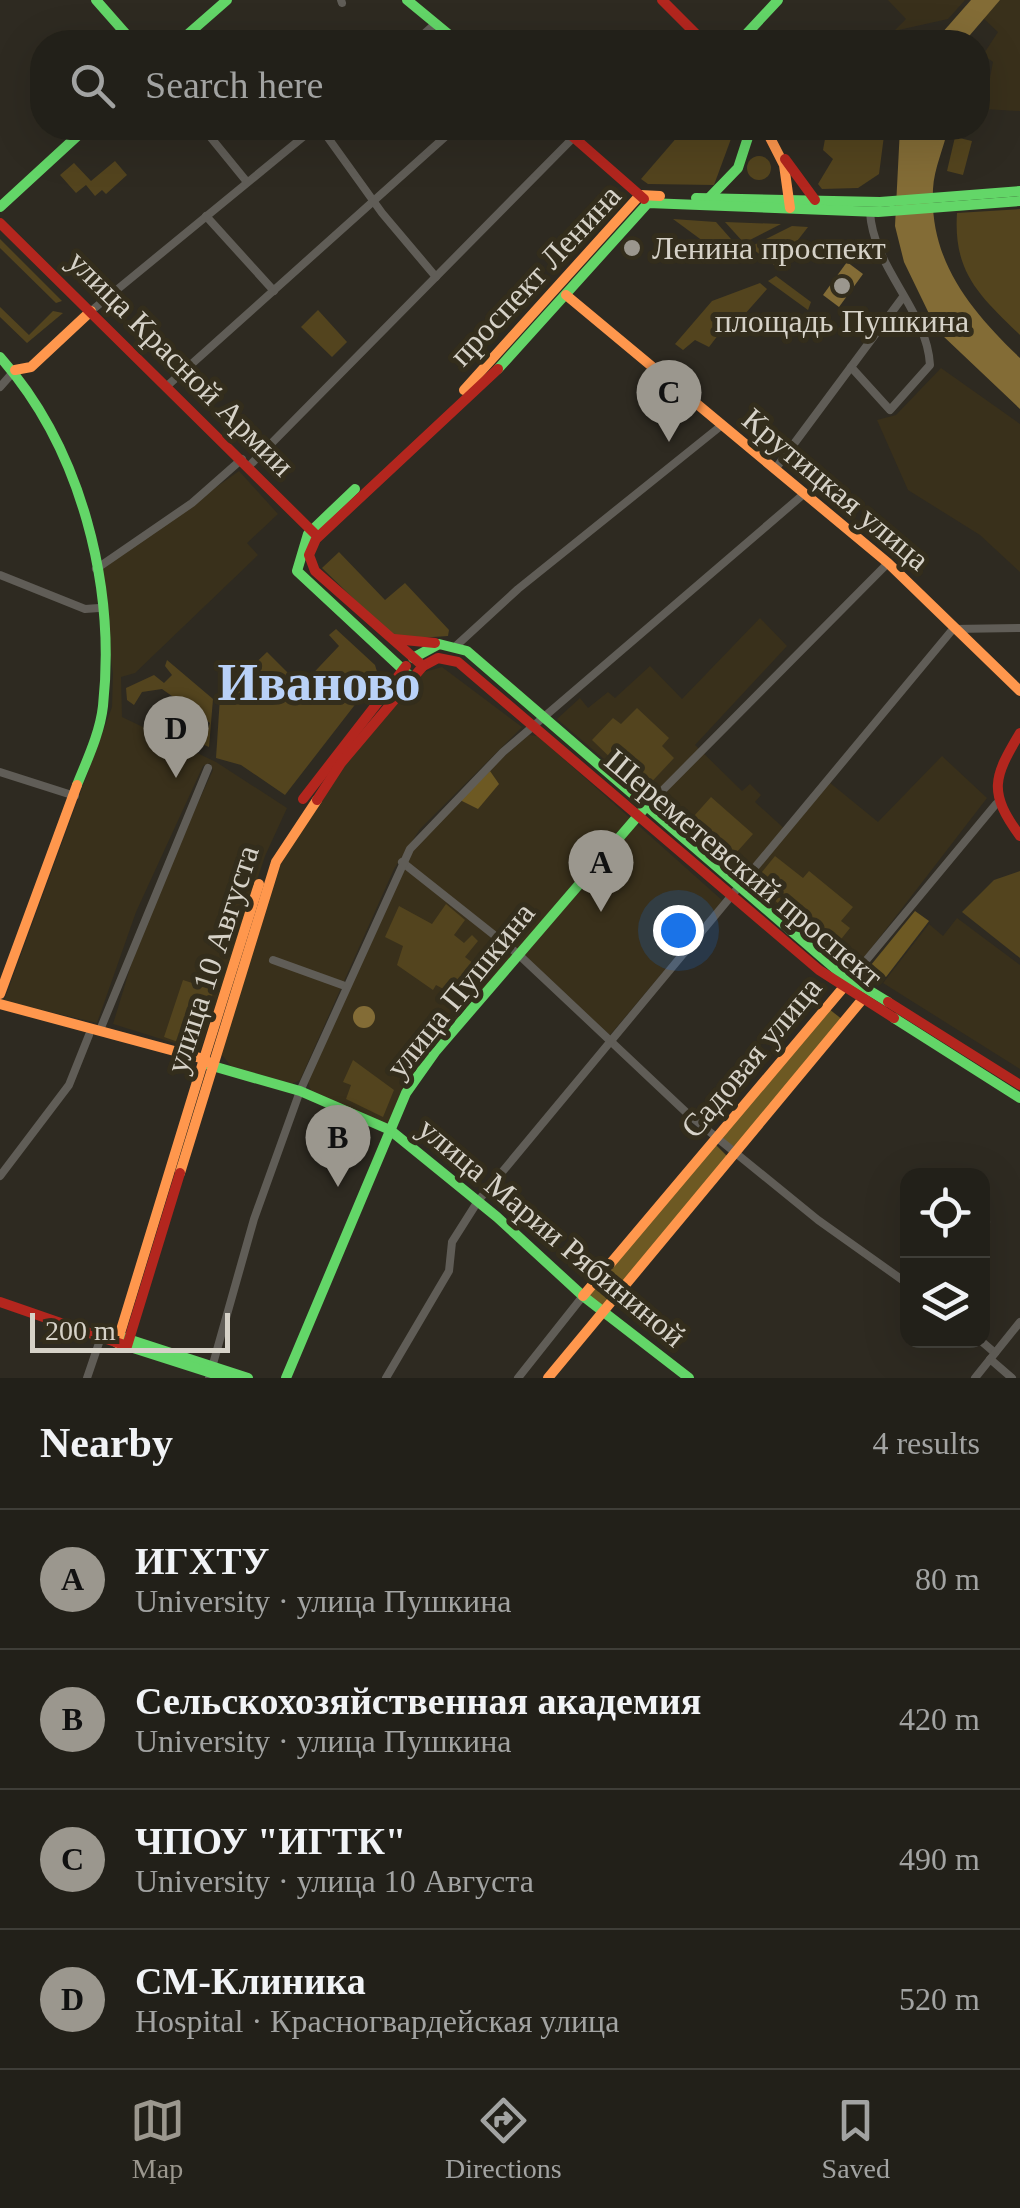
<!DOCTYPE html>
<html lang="en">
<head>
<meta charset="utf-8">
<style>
	body { margin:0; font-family:Georgia,serif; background:#2e2d26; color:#f1f3f6 }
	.controls { position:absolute; right:30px; bottom:30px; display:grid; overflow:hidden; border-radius:20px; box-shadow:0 10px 40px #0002 }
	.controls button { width:90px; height:90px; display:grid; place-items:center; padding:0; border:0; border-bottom:2px solid #3f3e38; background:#222019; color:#f1f3f6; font:50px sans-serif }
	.scale { position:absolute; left:30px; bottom:25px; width:200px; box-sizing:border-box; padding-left:10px; border:5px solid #d6d2c8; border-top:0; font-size:28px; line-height:35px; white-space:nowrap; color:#d6d2c8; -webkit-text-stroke:8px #332d1c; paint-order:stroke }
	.you { position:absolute; left:678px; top:930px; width:35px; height:35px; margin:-25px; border:8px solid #fff; border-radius:50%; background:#1a73e8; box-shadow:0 0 0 15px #1a73e833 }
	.badge { display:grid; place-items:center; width:65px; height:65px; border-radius:50%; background:#9b978e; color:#111; font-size:32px; font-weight:700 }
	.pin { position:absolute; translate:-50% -82px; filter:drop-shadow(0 2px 5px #0008) }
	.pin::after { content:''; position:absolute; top:52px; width:35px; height:30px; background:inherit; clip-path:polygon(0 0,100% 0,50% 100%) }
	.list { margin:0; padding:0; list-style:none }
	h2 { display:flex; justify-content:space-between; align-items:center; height:130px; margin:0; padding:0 40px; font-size:42px }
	h2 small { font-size:32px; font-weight:400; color:#a2a3a2 }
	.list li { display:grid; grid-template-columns:65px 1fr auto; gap:30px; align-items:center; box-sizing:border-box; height:140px; padding:0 40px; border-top:2px solid #3f3e38 }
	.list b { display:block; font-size:38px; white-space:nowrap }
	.list p { margin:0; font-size:32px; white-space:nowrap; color:#a2a3a2 }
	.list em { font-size:32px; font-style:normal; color:#a2a3a2 }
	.icon { flex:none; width:55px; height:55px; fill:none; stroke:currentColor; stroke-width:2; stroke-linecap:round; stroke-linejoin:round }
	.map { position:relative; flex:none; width:1020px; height:1378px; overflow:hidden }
	.search { position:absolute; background:#222019; box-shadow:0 10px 40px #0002; left:30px; right:30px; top:30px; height:110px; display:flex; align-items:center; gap:25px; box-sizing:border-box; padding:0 35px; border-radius:40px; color:#a2a3a2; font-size:38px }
	.sheet { height:690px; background:#222019 }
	nav { display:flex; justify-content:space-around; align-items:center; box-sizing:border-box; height:140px; border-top:2px solid #3f3e38; background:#222019; font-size:28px; color:#a2a3a2 }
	nav a { display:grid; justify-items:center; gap:5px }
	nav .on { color:#9b978e }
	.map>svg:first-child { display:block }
</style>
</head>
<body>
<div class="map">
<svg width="1020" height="1378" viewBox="0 0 1020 1378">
	<rect width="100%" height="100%" fill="#2e2a21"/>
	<g fill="#39301b">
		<path d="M888,0H965L948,19L894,31L906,19Z"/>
		<path d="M1000,0H1020V111L984,109L993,62L983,55L998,32L982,17Z"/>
		<path d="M941,368L1020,424V572L980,535L908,490L877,420L896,415Z"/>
		<path d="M239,471L278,514L247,543L258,555L135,673L121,677L122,717L216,762L287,808L265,856L200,1051L113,1024L146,916L213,770L210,763L203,766L136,912L97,1023L4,1001L112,707L113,674L99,570Z"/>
		<path d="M760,618L787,646L695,745L742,791L750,784L761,795L755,802L788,832L829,782L878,822L942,756L987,798L853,972L557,719L580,698L588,708L608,692L615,698L650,666L682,699Z"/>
		<path d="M442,667L522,727L420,829L394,869L300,1080L292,1084L231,1066L221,1054L281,864L343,766L424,672Z"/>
		<path d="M529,735L538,736L723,901L610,1035L531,964L516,956L401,1091L389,1127L311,1092L308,1081L405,862L426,833L486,772Z"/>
		<path d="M957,918L1020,965V1069L883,983L929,924L943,936Z"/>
	</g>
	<g fill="#53441e">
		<path d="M685,128H735L714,185L648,184L641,179Z"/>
		<path d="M827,128H885L879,174L858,188L822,189L818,184L833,159L823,150Z"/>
		<path d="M955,137L972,141L963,175L947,171Z"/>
		<circle cx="759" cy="168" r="12"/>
		<path d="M115,161L127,175L106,194L102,190L95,196L86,185L76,193L60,175L74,163L91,181Z"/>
		<path d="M1020,209V335C980,296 953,273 957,213Z"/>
		<path d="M673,219L716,222L738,247L726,258Z"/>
		<path d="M725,222L781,224L744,243Z"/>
		<path d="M792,226L808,227L777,267L750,247Z"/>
		<path d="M0,239L62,301L56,303L0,248Z"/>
		<path d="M776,276L811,302L808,310L768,281Z"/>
		<path d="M760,283L767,289L728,333L722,330L709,347L695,340L683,350L675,344L712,301Z"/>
		<path d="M0,307L29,335L53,311L63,313L27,343L0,317Z"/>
		<path d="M318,310L347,342L332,357L301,327Z"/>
		<path d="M339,552L385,600L405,583L449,630L448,636L403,639L391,635L322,568Z"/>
		<path d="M336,629L375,665L378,675L285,795L241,765L216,758L220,697L267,652L301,686L339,646L329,635Z"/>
		<path d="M167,660L213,699L209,747L202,744L210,723L162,689L142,692L134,705L127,700L126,688L154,675L164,683L172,675L165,666Z"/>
		<path d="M637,708L669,738L662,746L674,758L644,790L592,740L613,718L621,724Z"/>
		<path d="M711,797L753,834L727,863L713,850L721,840L712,831L702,840L686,825Z"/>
		<path d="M775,856L803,878L809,871L853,907L841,921L850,928L834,948L753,883Z"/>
		<path d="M1020,871V958L962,912L994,880Z"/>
		<path d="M446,904L465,920L454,935L464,943L472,935L478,941L465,957L478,967L468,981L472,984L454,1005L444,997L447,991L436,985L433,990L397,965L403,946L385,937L399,906L432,924Z"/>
		<path d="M183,980L214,990L195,1048L164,1037Z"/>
		<path d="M353,1060L394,1090L383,1117L346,1099L351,1085L343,1082Z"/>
	</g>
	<g fill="#6d5923">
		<path d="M490,771L499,784L478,809L460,800Z"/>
		<path d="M915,911L929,921L886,977L871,965Z"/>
		<path d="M829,1009L843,1020L733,1151L719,1137Z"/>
		<path d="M715,1144L729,1158L603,1309L589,1296Z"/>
	</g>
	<g fill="#836c36">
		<path d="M971,0H1000L964,42H934Z"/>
		<path d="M900,128H948C944,148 934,168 933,189C929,261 971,311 1020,358V409L942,335L931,332L935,326L904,262L895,226Z"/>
		<path d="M847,262L863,274L839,307L823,295Z"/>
		<circle cx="364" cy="1017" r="11"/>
	</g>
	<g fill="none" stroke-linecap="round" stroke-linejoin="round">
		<g stroke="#605d57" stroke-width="8">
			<path d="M341,0L342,3"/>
			<path d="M415,42L435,24"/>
			<path d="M203,128L247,182"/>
			<path d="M321,128L382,213L436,277"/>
			<path d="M870,212C873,268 927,310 930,365L890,410L851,367L903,297"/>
			<path d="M206,216L274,291"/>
			<path d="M91,311L314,128"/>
			<path d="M167,386L455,128"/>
			<path d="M0,387L15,370"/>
			<path d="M249,466L574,137"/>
			<path d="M776,468L851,367"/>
			<path d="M96,569L192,503L242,459"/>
			<path d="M0,575L85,609L99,608"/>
			<path d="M457,645L518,589L722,425"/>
			<path d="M0,772L75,796"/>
			<path d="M646,807L888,563"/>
			<path d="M402,862L518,954L689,1115L818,1220L908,1284"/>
			<path d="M273,960L345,986"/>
			<path d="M849,981L996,804"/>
			<path d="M100,1030L208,768"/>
			<path d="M0,1176L69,1085L89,1035"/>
			<path d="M982,1227L986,1222"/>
			<path d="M980,1340L995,1353"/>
			<path d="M990,1359L1012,1378"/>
			<path d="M87,1378L101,1337"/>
			<path d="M209,1378L254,1219L300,1091L410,849L503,752L805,493"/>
			<path d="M386,1378L449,1271L452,1242L478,1201L953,629L1020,628"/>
			<path d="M518,1378L583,1296"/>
			<path d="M975,1378L1020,1322"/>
		</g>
		<g stroke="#63d668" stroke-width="10">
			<path d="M96,0L133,42"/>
			<path d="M407,0L458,42"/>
			<path d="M179,42L227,0"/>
			<path d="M739,42L778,0"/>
			<path d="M696,198L880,202L1020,191"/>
			<path d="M709,198L738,168L751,128"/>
			<path d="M0,207L86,128"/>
			<path d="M0,357C81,448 116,585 103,706C100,733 87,760 77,785"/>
			<path d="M498,369L648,203L878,212L1020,201"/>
			<path d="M355,489L308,534L297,571L412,678"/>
			<path d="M413,658L439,644L467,651L839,972L888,1002"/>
			<path d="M894,1018L1020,1098"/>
			<path d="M209,1065L300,1091L390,1130L497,1217L583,1296L689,1378"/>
			<path d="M97,1329L248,1378"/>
			<path d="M127,1346L227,1378"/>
			<path d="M286,1378L406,1093L435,1052L643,810"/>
		</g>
		<g stroke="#ff974d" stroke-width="10">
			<path d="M765,128L784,165L790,208"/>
			<path d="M566,295L888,563L1020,691"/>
			<path d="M15,370L31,367L91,311"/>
			<path d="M464,390L640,195L660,196"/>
			<path d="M0,994L77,785"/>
			<path d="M0,1004L204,1059L259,884"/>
			<path d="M180,1173L276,862L317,800"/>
			<path d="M583,1296L843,988"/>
			<path d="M117,1343L204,1059L208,1062"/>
			<path d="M548,1378L861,1001"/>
		</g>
		<g stroke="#b3261e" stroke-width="10">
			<path d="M662,0L704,42"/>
			<path d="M563,128L644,199"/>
			<path d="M785,159L815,200"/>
			<path d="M0,223L314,533"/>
			<path d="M394,639L435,643"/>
			<path d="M423,666L438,658L458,662L819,970L894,1018"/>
			<path d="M1020,733C993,778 988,792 1020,836"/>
			<path d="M303,799L406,666"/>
			<path d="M317,800L341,763L423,666L315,571L309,555L316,539L498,369"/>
			<path d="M888,1002L1020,1085"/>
			<path d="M0,1302L127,1346L180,1173"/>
		</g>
	</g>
	<g fill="#9b978e" stroke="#332d1c" stroke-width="4">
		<circle cx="632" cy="248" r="10"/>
		<circle cx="842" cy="286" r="10"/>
	</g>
	<g text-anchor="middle" stroke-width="10" stroke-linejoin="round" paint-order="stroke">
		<g font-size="32" fill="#d6d2c8" stroke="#332d1c" text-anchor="start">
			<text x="652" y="259">Ленина проспект</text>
			<text x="842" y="332" text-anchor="middle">площадь Пушкина</text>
		</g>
		<g font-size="32" fill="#d6d2c8" stroke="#332d1c">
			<text transform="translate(535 275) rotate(-47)" y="11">проспект Ленина</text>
			<text transform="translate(181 363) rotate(45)" y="11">улица Красной Армии</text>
			<text transform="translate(836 489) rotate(40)" y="11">Крутицкая улица</text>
			<text transform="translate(744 868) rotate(40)" y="11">Шереметевский проспект</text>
			<text transform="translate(212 959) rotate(-72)" y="11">улица 10 Августа</text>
			<text transform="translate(460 990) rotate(-51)" y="11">улица Пушкина</text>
			<text transform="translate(751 1057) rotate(-50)" y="11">Садовая улица</text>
			<text transform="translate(552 1232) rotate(40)" y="11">улица Марии Рябининой</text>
		</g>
		<g font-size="52" font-weight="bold" fill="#b9d1f7" stroke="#332d1c">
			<text x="319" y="700">Иваново</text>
		</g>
	</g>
</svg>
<div class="controls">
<button><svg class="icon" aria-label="locate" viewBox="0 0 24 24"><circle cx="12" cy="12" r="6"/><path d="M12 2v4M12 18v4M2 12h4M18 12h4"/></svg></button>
<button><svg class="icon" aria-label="layers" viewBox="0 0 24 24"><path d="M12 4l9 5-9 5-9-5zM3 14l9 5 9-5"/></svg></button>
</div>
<div class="scale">200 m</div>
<div class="you"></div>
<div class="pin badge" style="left:601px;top:912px">A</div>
<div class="pin badge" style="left:338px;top:1187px">B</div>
<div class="pin badge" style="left:669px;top:442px">C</div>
<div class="pin badge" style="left:176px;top:778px">D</div>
<div class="search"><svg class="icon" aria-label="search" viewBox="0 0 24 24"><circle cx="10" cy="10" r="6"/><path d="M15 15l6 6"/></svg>Search here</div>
</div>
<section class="sheet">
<h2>Nearby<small>4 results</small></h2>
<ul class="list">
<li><span class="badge">A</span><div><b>ИГХТУ</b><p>University · улица Пушкина</p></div><em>80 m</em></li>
<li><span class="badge">B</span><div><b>Сельскохозяйственная академия</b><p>University · улица Пушкина</p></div><em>420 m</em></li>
<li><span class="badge">C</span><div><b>ЧПОУ &quot;ИГТК&quot;</b><p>University · улица 10 Августа</p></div><em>490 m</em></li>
<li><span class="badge">D</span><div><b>СМ-Клиника</b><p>Hospital · Красногвардейская улица</p></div><em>520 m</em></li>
</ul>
</section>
<nav>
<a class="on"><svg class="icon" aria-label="map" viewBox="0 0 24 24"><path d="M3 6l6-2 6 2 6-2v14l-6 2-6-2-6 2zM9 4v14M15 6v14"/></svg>Map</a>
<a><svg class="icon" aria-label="directions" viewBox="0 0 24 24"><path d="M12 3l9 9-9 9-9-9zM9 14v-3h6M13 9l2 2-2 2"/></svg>Directions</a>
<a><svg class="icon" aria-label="saved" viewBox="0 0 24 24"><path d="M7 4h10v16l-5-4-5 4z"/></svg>Saved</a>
</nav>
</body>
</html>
